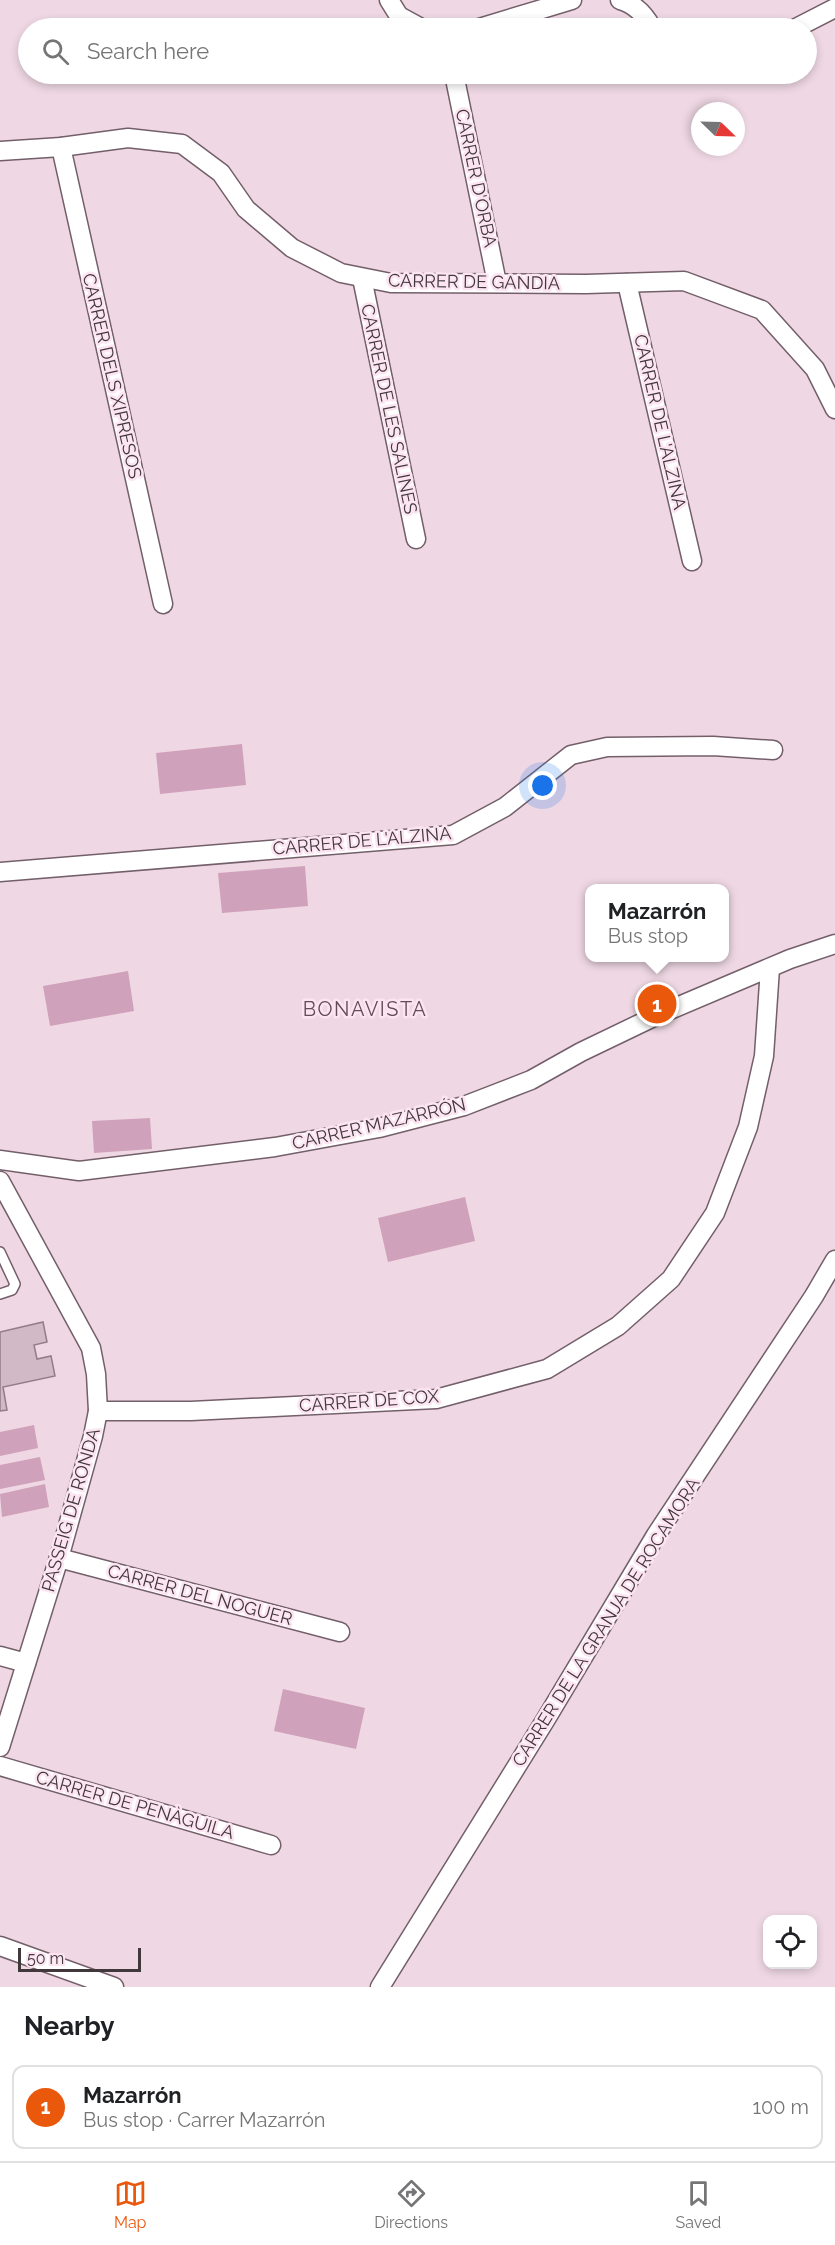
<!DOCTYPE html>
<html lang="en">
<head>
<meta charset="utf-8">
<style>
	body { margin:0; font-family:Raleway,sans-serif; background:#f6f6f6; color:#202124 }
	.controls { position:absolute; right:18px; bottom:18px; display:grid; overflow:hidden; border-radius:12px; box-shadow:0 3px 9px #0003 }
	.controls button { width:54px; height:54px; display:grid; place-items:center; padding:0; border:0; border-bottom:2px solid #e0e0e0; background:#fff; color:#202124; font:30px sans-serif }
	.compass { position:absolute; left:691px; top:102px; width:54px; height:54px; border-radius:50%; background:#fff; box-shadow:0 3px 9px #0003; rotate:113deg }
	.scale { position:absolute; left:18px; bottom:15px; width:123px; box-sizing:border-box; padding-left:6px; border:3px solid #41383c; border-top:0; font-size:16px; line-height:21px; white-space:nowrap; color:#41383c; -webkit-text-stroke:4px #fce5f1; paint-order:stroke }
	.you { position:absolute; left:543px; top:786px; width:21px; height:21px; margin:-15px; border:4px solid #fff; border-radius:50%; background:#1a73e8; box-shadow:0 0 0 9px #1a73e833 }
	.badge { display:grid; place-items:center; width:39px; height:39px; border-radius:50%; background:#ea580c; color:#fff; font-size:20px; font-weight:700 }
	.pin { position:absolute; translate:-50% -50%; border:3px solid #fff; box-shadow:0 2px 6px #0006 }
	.popup { position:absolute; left:585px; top:884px; width:144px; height:78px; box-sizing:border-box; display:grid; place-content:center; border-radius:12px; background:#fff; filter:drop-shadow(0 2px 4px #0005); font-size:20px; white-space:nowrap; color:#757577 }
	.popup b { font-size:22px; color:#202124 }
	.popup::after { content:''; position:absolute; left:50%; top:100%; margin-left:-12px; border:12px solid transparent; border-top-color:#fff }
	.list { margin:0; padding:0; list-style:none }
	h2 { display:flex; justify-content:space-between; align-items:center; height:78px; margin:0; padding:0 24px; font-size:26px }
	h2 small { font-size:20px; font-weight:400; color:#757577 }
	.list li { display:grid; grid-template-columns:39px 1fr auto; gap:18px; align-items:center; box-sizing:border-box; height:84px; margin:0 12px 12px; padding:0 12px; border:2px solid #e0e0e0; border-radius:12px }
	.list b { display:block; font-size:22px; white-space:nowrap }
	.list p { margin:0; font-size:20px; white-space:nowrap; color:#757577 }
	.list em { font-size:20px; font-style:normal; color:#757577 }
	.icon { flex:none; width:33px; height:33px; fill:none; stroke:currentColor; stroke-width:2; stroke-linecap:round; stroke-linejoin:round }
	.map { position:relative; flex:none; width:835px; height:1987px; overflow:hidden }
	.search { position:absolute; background:#fff; box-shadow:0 3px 9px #0003; left:18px; right:18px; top:18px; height:66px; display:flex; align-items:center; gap:15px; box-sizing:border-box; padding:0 21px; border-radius:33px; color:#757577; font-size:22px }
	.sheet { height:174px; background:#fff }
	nav { display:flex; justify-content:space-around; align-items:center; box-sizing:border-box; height:84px; border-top:2px solid #e0e0e0; background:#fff; font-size:16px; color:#757577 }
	nav a { display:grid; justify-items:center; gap:3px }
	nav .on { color:#ea580c }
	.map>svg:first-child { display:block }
</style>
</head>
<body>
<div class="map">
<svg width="835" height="1987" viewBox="0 0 835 1987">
	<rect width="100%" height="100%" fill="#efd8e4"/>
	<g fill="#d0a1ba">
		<path d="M242,744L246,785L160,794L156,753Z"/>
		<path d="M305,866L308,906L222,913L218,873Z"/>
		<path d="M128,971L134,1011L50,1026L43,986Z"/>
		<path d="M150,1118L152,1149L94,1153L92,1121Z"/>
		<path d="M465,1197L475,1241L388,1262L378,1218Z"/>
		<path d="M34,1425L38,1448L0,1456V1432Z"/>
		<path d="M40,1457L45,1480L0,1489V1465Z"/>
		<path d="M45,1484L49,1507L2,1517L0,1494Z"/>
		<path d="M283,1689L365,1708L356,1749L274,1731Z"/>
	</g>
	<path fill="#d1bac6" stroke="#927d88" stroke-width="1.5" d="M43,1322L47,1342L34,1345L37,1359L51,1356L55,1376L3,1387L7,1410L0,1411V1332Z"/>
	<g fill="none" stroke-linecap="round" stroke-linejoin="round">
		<defs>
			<path id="lane" d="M0,1252L15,1284L12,1290L0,1294"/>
			<g id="street">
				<path d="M389,0L399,16L421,28"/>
				<path d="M620,0C635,4 645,15 652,28"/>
				<path d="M479,28L572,0"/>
				<path d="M796,28L835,8"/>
				<path d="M454,74L497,283"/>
				<path d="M61,147L163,604"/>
				<path d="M0,151L61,147L128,138L182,144L221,173L246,209L292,248L341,273L391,283L586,284L684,281L762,310L815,369L835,409"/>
				<path d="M362,278L416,539"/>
				<path d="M627,283L692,561"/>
				<path d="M0,872L453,835L505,807L571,755L607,747L713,746L773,750"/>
				<path d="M0,1160L79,1171L275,1147L379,1128L464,1106L531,1080L581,1052L658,1015L790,959L835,944"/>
				<path d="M0,1181L91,1348L96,1374L98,1411L93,1436L59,1558L0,1747"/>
				<path d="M98,1411H191L436,1399L547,1369L618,1326L671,1279L715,1213L748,1127L764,1056L770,968"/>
				<path d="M59,1558L340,1632"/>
				<path d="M0,1656L26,1663"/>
				<path d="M0,1766L271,1845"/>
				<path d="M0,1946L114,1987"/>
				<path d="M380,1987L546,1719L656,1535L814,1296L835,1260"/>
			</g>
		</defs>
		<use href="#lane" stroke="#735f69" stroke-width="12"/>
		<use href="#street" stroke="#735f69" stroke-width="21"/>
		<use href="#lane" stroke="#fff" stroke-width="9"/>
		<use href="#street" stroke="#fff" stroke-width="18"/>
	</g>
	<g text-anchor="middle" stroke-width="5" stroke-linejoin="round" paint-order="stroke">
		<g font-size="18" fill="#41383c" stroke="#fce5f1">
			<text transform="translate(476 178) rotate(78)" y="6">CARRER D'ORBA</text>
			<text transform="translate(474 282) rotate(1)" y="6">CARRER DE GANDIA</text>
			<text transform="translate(112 376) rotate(77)" y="6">CARRER DELS XIPRESOS</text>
			<text transform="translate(389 409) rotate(78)" y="6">CARRER DE LES SALINES</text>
			<text transform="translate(660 422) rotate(77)" y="6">CARRER DE L'ALZINA</text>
			<text transform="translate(362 841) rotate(-5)" y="6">CARRER DE L'ALZINA</text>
			<text transform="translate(379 1124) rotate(-13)" y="6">CARRER MAZARRÓN</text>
			<text transform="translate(369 1401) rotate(-4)" y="6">CARRER DE COX</text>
			<text transform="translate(71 1510) rotate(-74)" y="6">PASSEIG DE RONDA</text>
			<text transform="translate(200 1595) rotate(15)" y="6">CARRER DEL NOGUER</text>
			<text transform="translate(606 1622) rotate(-58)" y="6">CARRER DE LA GRANJA DE ROCAMORA</text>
			<text transform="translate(135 1805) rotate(16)" y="6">CARRER DE PENÀGUILA</text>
		</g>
		<g font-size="20" letter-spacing="1.5" fill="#614e58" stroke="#fce5f1">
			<text x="365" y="1016">BONAVISTA</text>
		</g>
	</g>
</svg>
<div class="controls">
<button><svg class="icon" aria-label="locate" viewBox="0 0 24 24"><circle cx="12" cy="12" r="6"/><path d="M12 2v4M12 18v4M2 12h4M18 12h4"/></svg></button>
</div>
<svg class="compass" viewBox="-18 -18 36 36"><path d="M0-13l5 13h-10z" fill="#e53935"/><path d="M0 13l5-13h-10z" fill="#757577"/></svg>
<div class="scale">50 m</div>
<div class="you"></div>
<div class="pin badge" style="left:657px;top:1004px">1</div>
<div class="popup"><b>Mazarrón</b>Bus stop</div>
<div class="search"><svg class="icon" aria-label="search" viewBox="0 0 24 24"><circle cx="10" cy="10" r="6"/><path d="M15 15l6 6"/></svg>Search here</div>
</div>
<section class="sheet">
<h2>Nearby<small></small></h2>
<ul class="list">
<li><span class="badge">1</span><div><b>Mazarrón</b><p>Bus stop · Carrer Mazarrón</p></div><em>100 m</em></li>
</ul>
</section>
<nav>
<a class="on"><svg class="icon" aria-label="map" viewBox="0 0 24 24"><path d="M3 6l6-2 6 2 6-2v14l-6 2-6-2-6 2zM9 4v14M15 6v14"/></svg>Map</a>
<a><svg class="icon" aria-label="directions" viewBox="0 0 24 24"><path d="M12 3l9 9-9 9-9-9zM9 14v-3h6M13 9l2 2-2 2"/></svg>Directions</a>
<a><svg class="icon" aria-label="saved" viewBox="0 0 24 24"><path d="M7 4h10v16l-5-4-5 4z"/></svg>Saved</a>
</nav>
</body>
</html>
